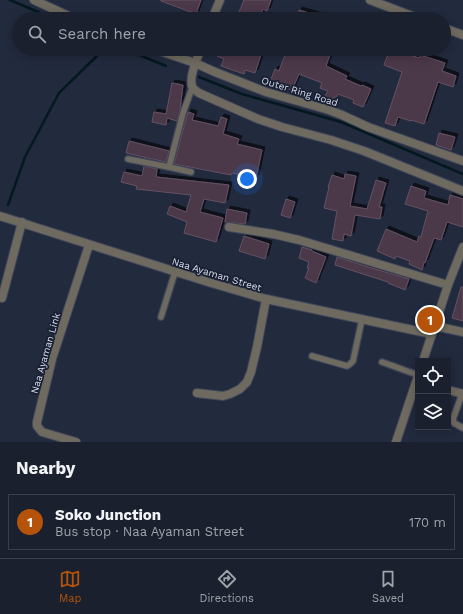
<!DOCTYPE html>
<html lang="en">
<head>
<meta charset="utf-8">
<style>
	body { margin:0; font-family:"Work Sans",sans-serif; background:#232836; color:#f1f3f6 }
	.controls { position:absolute; right:12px; bottom:12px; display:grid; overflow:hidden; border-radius:0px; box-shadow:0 2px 10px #0003 }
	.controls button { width:36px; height:36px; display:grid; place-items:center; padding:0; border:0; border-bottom:1px solid #383e4a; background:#1a202e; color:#f1f3f6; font:20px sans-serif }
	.you { position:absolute; left:247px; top:179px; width:14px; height:14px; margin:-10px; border:3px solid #fff; border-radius:50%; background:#1a73e8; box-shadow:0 0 0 6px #1a73e833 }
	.badge { display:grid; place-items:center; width:26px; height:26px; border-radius:50%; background:#b45309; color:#fff; font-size:13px; font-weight:700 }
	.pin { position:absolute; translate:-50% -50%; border:2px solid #fff; box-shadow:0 1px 4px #0006 }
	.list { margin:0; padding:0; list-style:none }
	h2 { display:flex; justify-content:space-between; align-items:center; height:52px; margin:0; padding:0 16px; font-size:17px }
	h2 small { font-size:13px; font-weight:400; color:#9fa3aa }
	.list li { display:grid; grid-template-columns:26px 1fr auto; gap:12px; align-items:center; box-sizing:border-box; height:56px; margin:0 8px 8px; padding:0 8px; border:1px solid #383e4a; border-radius:0px }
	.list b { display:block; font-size:15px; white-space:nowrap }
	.list p { margin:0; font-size:13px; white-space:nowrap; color:#9fa3aa }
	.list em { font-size:13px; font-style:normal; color:#9fa3aa }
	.icon { flex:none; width:22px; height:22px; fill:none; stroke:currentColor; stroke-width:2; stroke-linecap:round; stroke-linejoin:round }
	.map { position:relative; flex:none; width:463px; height:442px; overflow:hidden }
	.search { position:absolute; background:#1a202e; box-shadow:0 2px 10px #0003; left:12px; right:12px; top:12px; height:44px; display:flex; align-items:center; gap:10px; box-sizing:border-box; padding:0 14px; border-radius:22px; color:#9fa3aa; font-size:15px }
	.sheet { height:116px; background:#1a202e }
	nav { display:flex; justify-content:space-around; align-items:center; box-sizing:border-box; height:56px; border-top:1px solid #383e4a; background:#1a202e; font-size:11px; color:#9fa3aa }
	nav a { display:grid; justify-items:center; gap:2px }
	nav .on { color:#b45309 }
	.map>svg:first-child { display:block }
</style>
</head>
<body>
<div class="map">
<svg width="463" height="442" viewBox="0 0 463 442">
	<defs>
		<filter id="shadow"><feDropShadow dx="3" dy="-3" stdDeviation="0" flood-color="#0009"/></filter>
	</defs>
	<rect width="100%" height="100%" fill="#222a3e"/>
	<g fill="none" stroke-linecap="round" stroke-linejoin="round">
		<g stroke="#04181f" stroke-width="2.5">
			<path d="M10,0L55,19"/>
			<path d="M125,49L166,66"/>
			<path d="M199,77L242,94L341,122L463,174"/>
			<path d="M8,205L25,157L59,93L104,49"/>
		</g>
	</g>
	<g fill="#4b3849" stroke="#655163" filter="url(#shadow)">
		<path d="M161,0H201L196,14L161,1Z"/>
		<path d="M244,0H271L267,11L263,9L259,19H257L239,12Z"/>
		<path d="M299,10L323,17V19H297Z"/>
		<path d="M219,49H263L255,73L245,70L244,74L221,66L224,59L217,56Z"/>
		<path d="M270,49H332L326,66L347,76L345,79L361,86L362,85L371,89L363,107L353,103L354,100L338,94L336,98L334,97L331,103L323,99L328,91L320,88L322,83L299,74L292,90L270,82L275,69L279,71L285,55L270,51Z"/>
		<path d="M390,49H393L419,58L420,55L445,63L442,71L456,76L453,87L438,82L424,124L411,120V121L398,117L395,126L385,123L402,72L384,65Z"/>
		<path d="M172,83L183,85L180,110L177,121L167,118L166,125L152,122L154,112L166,114Z"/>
		<path d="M188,112L194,114L192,120L218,126L221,117L227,119L223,134L239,139L237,144L262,150L256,178L232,173L231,175L174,164Z"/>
		<path d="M439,133L455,137L451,150L436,145Z"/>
		<path d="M129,141L169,151L166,162L126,153Z"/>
		<path d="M144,166L157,169L156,177L229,185L225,203L204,199L200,212L223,218L216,242L184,233L187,222L167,214L170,206L186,212L191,195L136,189L137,186L121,182L124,172L142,176Z"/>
		<path d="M345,174L356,176L350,206L367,209L376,180L386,183L379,207H382L380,219L355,215L351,236L344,234L343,241L332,239L337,211L324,208L329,187H328L332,175L344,179Z"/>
		<path d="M411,186L426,191L424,198L448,205L450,195L463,199V227L447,222L441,240L434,238L425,263L424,262L422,270L409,264L410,261L396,256L395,259L377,251L386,229L417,242L419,236L421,237L428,211L405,204Z"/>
		<path d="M286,199L295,202L290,218L281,215Z"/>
		<path d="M227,209L247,213L245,224L225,222Z"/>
		<path d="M244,236L269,244L265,259L239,251Z"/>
		<path d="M302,247L312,250V251L326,257L316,283L305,278L309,268H307L309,262L299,258Z"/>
		<path d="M337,257L365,266L409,279L405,290L388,283V282L335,265Z"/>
		<path d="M461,287H463V321L452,318Z"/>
	</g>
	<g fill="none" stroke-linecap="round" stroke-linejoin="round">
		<defs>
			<g id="service">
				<path d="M128,159L169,167L183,113L192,88"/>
				<path d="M169,167L191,172"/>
				<path d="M161,317L175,272"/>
				<path d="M312,356L347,366L350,364L353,361L362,319"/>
				<path d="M382,362L418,375"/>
				<path d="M462,394L453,419L454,423L463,428"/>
			</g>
			<g id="minor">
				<path d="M34,0L75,19"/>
				<path d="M370,0L420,19"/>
				<path d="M212,19L220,0"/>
				<path d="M444,28L463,35"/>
				<path d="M154,49L195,63L215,72L266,92L329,110L342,115L368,127L463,161"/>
				<path d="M201,49C197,58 189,77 192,86C193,89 196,91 199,93L258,119L282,127L331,140L364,151L463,191"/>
				<path d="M0,216L208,282L266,299L432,334"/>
				<path d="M229,227L273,234L299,240L448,285"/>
				<path d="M2,298L22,222"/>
				<path d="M435,326L463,332"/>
				<path d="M423,361L448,285L463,247"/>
				<path d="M448,390L463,394"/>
				<path d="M197,393L223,396L230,394L240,389L247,382L251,372L257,347L266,299"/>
				<path d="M76,442L42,432L37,426V422L52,359L89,245"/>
				<path d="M396,442L418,376"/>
			</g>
		</defs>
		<use href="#service" stroke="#3f465a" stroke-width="8"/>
		<use href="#minor" stroke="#3f465a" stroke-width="10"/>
		<use href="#service" stroke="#6e6a5f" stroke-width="5.5"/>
		<use href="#minor" stroke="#6e6a5f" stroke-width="8"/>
	</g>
	<g text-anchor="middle" stroke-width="3.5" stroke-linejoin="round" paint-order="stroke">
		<g font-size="10" fill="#d6dcea" stroke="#192034">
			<text transform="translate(300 91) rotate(17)" y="4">Outer Ring Road</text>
			<text transform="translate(217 274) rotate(17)" y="4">Naa Ayaman Street</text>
			<text transform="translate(45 353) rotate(-74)" y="4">Naa Ayaman Link</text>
		</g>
	</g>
</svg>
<div class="controls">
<button><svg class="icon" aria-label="locate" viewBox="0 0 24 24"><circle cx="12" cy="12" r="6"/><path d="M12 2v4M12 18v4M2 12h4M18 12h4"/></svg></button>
<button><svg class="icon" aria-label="layers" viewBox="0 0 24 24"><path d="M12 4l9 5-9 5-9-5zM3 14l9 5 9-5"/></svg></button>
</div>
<div class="you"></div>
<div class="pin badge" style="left:430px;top:320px">1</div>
<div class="search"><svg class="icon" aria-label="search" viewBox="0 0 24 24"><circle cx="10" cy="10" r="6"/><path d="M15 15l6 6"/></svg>Search here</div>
</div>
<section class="sheet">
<h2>Nearby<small></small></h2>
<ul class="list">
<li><span class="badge">1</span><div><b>Soko Junction</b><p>Bus stop · Naa Ayaman Street</p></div><em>170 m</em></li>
</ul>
</section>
<nav>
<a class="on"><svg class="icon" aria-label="map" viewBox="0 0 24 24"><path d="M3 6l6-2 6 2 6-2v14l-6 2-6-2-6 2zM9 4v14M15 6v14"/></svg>Map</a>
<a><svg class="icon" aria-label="directions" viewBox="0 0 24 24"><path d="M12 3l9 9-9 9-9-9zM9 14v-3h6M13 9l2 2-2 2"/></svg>Directions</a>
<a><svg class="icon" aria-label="saved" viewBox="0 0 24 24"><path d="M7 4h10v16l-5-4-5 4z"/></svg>Saved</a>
</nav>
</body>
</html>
